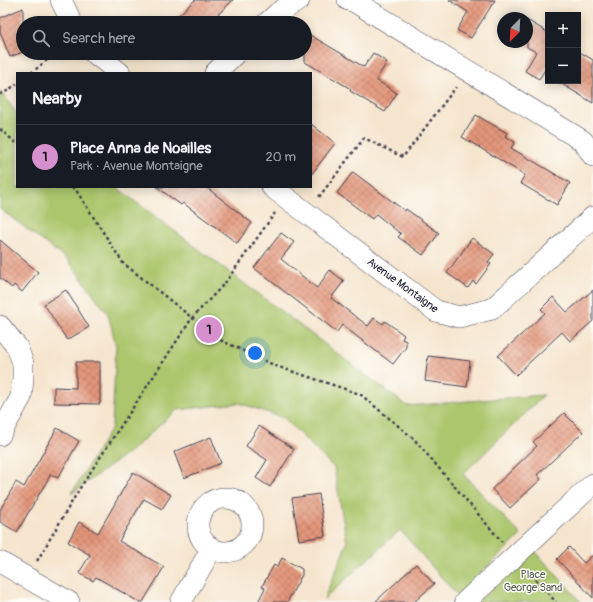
<!DOCTYPE html>
<html lang="en">
<head>
<meta charset="utf-8">
<style>
	body { margin:0; font-family:Pangolin,sans-serif; background:#242831; color:#f1f3f6 }
	.controls { position:absolute; right:12px; top:12px; display:grid; overflow:hidden; border-radius:0px; box-shadow:0 2px 10px #0003 }
	.controls button { width:36px; height:36px; display:grid; place-items:center; padding:0; border:0; border-bottom:1px solid #363941; background:#171b24; color:#f1f3f6; font:20px sans-serif }
	.compass { position:absolute; left:497px; top:12px; width:36px; height:36px; border-radius:50%; background:#171b24; box-shadow:0 2px 10px #0003; rotate:204deg }
	.you { position:absolute; left:255px; top:353px; width:14px; height:14px; margin:-10px; border:3px solid #fff; border-radius:50%; background:#1a73e8; box-shadow:0 0 0 6px #1a73e833 }
	.badge { display:grid; place-items:center; width:26px; height:26px; border-radius:50%; background:#d690ce; color:#111; font-size:13px; font-weight:700 }
	.pin { position:absolute; translate:-50% -50%; border:2px solid #fff; box-shadow:0 1px 4px #0006 }
	.list { margin:0; padding:0; list-style:none }
	h2 { display:flex; justify-content:space-between; align-items:center; height:52px; margin:0; padding:0 16px; font-size:17px }
	h2 small { font-size:13px; font-weight:400; color:#9ea1a6 }
	.list li { display:grid; grid-template-columns:26px 1fr auto; gap:12px; align-items:center; box-sizing:border-box; height:64px; padding:0 16px; border-top:1px solid #363941 }
	.list b { display:block; font-size:15px; white-space:nowrap }
	.list p { margin:0; font-size:13px; white-space:nowrap; color:#9ea1a6 }
	.list em { font-size:13px; font-style:normal; color:#9ea1a6 }
	.icon { flex:none; width:22px; height:22px; fill:none; stroke:currentColor; stroke-width:2; stroke-linecap:round; stroke-linejoin:round }
	.map { position:relative; flex:none; width:593px; height:602px; overflow:hidden }
	.search { position:absolute; background:#171b24; box-shadow:0 2px 10px #0003; left:16px; top:16px; width:296px; height:44px; display:flex; align-items:center; gap:10px; box-sizing:border-box; padding:0 14px; border-radius:22px; color:#9ea1a6; font-size:15px }
	.panel { position:absolute; background:#171b24; box-shadow:0 2px 10px #0003; left:16px; top:72px; width:296px; height:116px; border-radius:0px }
	.map>svg:first-child { display:block }
</style>
</head>
<body>
<div class="map">
<svg width="593" height="602" viewBox="0 0 593 602">
	<defs>
		<pattern id="building-cross-hatch" width="8" height="8" patternUnits="userSpaceOnUse"><rect width="8" height="8" fill="#e4967a"/><path d="M0 0l8 8M0 8l8-8" fill="none" stroke="#b87a65"/></pattern>
	</defs>
	<rect width="100%" height="100%" fill="#fdfcf7"/>
	<filter id="ink" filterUnits="userSpaceOnUse"><feTurbulence type="fractalNoise" baseFrequency=".025" numOctaves="2"/><feDisplacementMap in="SourceGraphic" scale="8" xChannelSelector="R" yChannelSelector="G"/><feConvolveMatrix kernelMatrix="1 2 1 2 8 2 1 2 1" color-interpolation-filters="sRGB"/></filter>
	<filter id="wash" filterUnits="userSpaceOnUse"><feTurbulence type="fractalNoise" baseFrequency=".012" numOctaves="4" result="noise"/><feDisplacementMap in="SourceGraphic" scale="16" xChannelSelector="R" yChannelSelector="G"/><feGaussianBlur stdDeviation="0.9" result="paint"/><feColorMatrix in="noise" values="0 0 0 0 0 0 0 0 0 0 0 0 0 0 0 0 0 1.4 0 .05"/><feComposite in="paint" operator="in"/></filter>
	<g filter="url(#wash)">
		<rect width="100%" height="100%" fill="#f5e5ce"/>
		<g fill="#abc66c" stroke="#667454">
			<path d="M0,90L14,110L17,113V187H116L407,406L544,395L463,474L521,535L457,595L400,530L324,599L347,543L334,468L284,418L239,403L177,410L133,449L71,494L112,427L116,346L108,314L68,260L0,209Z"/>
			<path d="M534,550L581,602H477Z"/>
		</g>
		<g id="blocks">
			<g fill="url(#building-cross-hatch)">
				<path d="M195,0H233L209,23H170Z"/>
				<path d="M449,0H495L471,38L457,30L468,12Z"/>
				<path d="M23,8V52L10,57L0,32V18Z"/>
				<path d="M527,20L547,32L548,31V65L539,79L525,71L536,52L527,47Z"/>
				<path d="M305,32L364,67L373,53L387,62L376,80L397,93L385,112L350,91L351,89L305,62Z"/>
				<path d="M578,51L593,60V103L557,81H578Z"/>
				<path d="M476,115L507,133L505,136L515,142L511,148L570,183L557,205L520,183L525,175L462,137Z"/>
				<path d="M311,124L335,143L311,175Z"/>
				<path d="M353,172L405,211L406,209L439,233L423,255L398,237L401,234L376,214L372,219L337,193Z"/>
				<path d="M157,187H206L252,223L237,243L183,203L181,205Z"/>
				<path d="M281,233L294,242L281,259L317,288L330,270L344,281L331,298L368,326L374,318L383,324L385,321L404,335L402,339L406,341V347L393,364L342,325L337,332L254,268Z"/>
				<path d="M472,238L494,254L488,262L491,264L476,284L473,281L468,288L447,273Z"/>
				<path d="M0,240L38,272L22,292L14,285L12,288L0,278Z"/>
				<path d="M66,290L89,327L67,340L44,304Z"/>
				<path d="M593,290V321L570,341L562,332L516,375L498,356L545,313L541,309L553,297L567,312Z"/>
				<path d="M428,356L470,361L467,387L425,381Z"/>
				<path d="M76,362H100V404L54,403V387L76,388Z"/>
				<path d="M564,413L583,432L537,475L541,479L510,508L492,489L537,446L533,442Z"/>
				<path d="M259,426L294,449L270,487L256,478L267,460L246,446Z"/>
				<path d="M57,428L79,441L58,478L51,474L17,532L0,522V510L16,482L24,487Z"/>
				<path d="M211,437L221,463L184,478L174,452Z"/>
				<path d="M133,472L171,495L162,509L144,499L119,541L164,567L143,602H139L96,577L93,581L79,573L90,555L68,542L79,522L98,533Z"/>
				<path d="M319,494L325,536L299,540L292,498Z"/>
				<path d="M569,547L584,563L593,555V598L557,559Z"/>
				<path d="M282,558L302,569V575L287,602H258L265,588L262,586L274,565L277,567Z"/>
				<path d="M416,564L434,584L414,602H375Z"/>
			</g>
		</g>
	</g>
	<g filter="url(#ink)">
		<use href="#blocks" fill-opacity="0" stroke="#423f51" stroke-width="1"/>
		<g fill="none" stroke-linecap="round" stroke-linejoin="round">
			<defs>
				<g id="street">
					<path d="M61,0L72,23"/>
					<path d="M348,0L355,2L583,141L593,156"/>
					<path d="M267,23L278,13L299,0"/>
					<path d="M94,53L120,73"/>
					<path d="M215,73L236,53"/>
					<path d="M272,187L436,311L459,317L492,309L593,217"/>
					<path d="M0,326L17,347L23,363V379L21,397L0,435"/>
					<circle cx="225" cy="525" r="27"/>
					<path d="M0,562L69,602"/>
					<path d="M181,602L212,548"/>
					<path d="M465,602L593,484"/>
				</g>
			</defs>
			<use href="#street" stroke="#423f51" stroke-width="22"/>
			<g stroke="#423f51" stroke-width="2.5" stroke-dasharray="3 3" stroke-linecap="butt">
				<path d="M31,73L56,53"/>
				<path d="M0,94L4,93L17,84"/>
				<path d="M0,129L17,144"/>
				<path d="M72,187L76,190L123,263L220,340L276,366L360,394L414,439L502,542"/>
				<path d="M319,197L364,138L403,157L456,87"/>
				<path d="M37,561L80,488L192,318L225,283L275,213"/>
				<path d="M527,571L556,602"/>
			</g>
			<use href="#street" stroke="#fff" stroke-width="21"/>
		</g>
	</g>
	<g text-anchor="middle" stroke-width="3" stroke-linejoin="round" paint-order="stroke">
		<g font-size="11" fill="#22223b" stroke="#fdfcf7">
			<text transform="translate(403 285) rotate(36)" y="4">Avenue Montaigne</text>
		</g>
		<g font-size="11" fill="#525b4c" stroke="#fdfcf7">
			<text x="533" y="578">Place<tspan x="533" dy="13">George Sand</tspan></text>
		</g>
	</g>
</svg>
<div class="controls">
<button>+</button>
<button>−</button>
</div>
<svg class="compass" viewBox="-18 -18 36 36"><path d="M0-13l5 13h-10z" fill="#e53935"/><path d="M0 13l5-13h-10z" fill="#9ea1a6"/></svg>
<div class="you"></div>
<div class="pin badge" style="left:209px;top:330px">1</div>
<div class="search"><svg class="icon" aria-label="search" viewBox="0 0 24 24"><circle cx="10" cy="10" r="6"/><path d="M15 15l6 6"/></svg>Search here</div>
<section class="panel">
<h2>Nearby<small></small></h2>
<ul class="list">
<li><span class="badge">1</span><div><b>Place Anna de Noailles</b><p>Park · Avenue Montaigne</p></div><em>20 m</em></li>
</ul>
</section>
</div>
</body>
</html>
